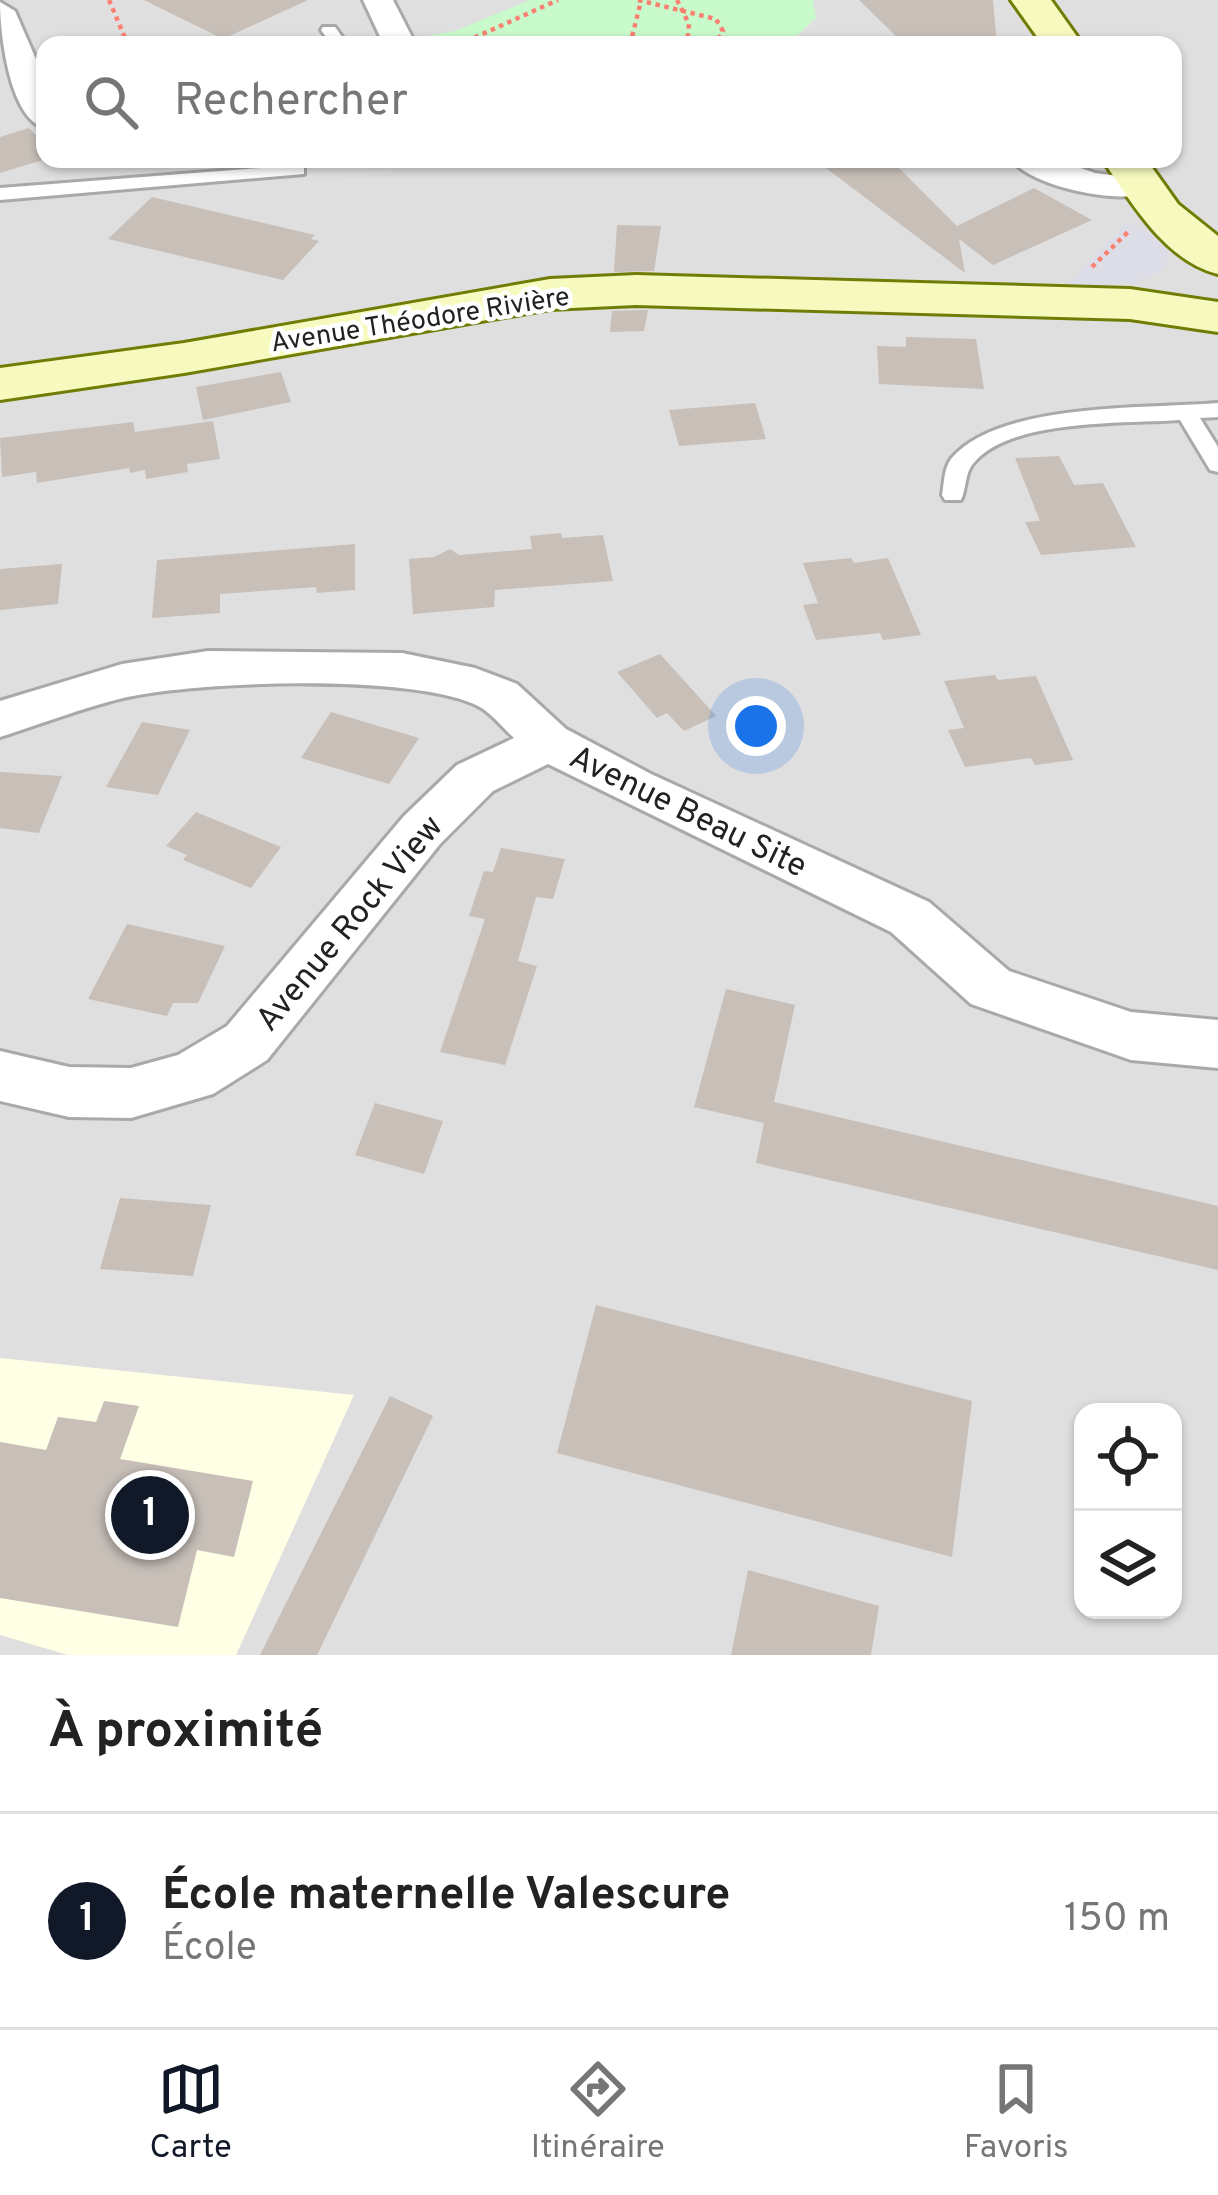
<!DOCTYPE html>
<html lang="fr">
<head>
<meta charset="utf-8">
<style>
	body { margin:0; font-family:Overpass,sans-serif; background:#f2f2f2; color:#222 }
	.controls { position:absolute; right:36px; bottom:36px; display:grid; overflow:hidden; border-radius:24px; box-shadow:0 3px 9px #0004 }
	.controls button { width:108px; height:108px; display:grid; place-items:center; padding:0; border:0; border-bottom:3px solid #e0e0e0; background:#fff; color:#222; font:60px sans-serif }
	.you { position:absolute; left:756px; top:726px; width:42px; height:42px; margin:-30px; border:9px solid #fff; border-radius:50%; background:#1a73e8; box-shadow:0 0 0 18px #1a73e833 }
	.badge { display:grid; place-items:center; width:78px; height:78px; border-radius:50%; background:#111827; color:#fff; font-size:39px; font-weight:700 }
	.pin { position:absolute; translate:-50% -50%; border:6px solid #fff; box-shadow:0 3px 12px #0006 }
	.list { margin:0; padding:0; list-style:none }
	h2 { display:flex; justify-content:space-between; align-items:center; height:156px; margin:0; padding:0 48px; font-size:51px }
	h2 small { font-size:39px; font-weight:400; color:#767676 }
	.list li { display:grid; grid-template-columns:78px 1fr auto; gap:36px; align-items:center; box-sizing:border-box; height:216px; padding:0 48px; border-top:3px solid #e0e0e0 }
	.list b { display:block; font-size:45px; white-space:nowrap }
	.list p { margin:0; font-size:39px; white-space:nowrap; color:#767676 }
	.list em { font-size:39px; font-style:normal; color:#767676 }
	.icon { flex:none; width:66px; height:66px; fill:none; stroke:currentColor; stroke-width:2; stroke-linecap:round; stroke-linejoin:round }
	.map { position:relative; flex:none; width:1218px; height:1655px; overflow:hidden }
	.search { position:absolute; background:#fff; box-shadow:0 3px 9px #0004; left:36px; right:36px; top:36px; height:132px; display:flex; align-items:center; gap:30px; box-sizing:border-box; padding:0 42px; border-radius:24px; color:#767676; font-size:45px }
	.sheet { height:372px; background:#fff }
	nav { display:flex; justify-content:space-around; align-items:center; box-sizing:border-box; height:168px; border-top:3px solid #e0e0e0; background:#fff; font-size:33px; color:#767676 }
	nav a { display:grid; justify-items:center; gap:6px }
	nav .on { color:#111827 }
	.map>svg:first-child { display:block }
</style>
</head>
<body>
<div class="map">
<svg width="1218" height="1655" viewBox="0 0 1218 1655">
	<rect width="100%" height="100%" fill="#f2efe9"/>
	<path fill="#e0dfdf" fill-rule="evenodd" d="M0,0H1218V1655H0ZM45,45H1173V159H45ZM1083,1412H1173V1610H1083Z"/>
	<path fill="#ffffe5" d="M0,1358L354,1395L236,1655H68L0,1635Z"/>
	<path fill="#c8facc" d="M530,0H813L816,18L787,45H413L409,39L455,31Z"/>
	<path fill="#e2e2e2" d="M296,159H390L395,173L296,180Z"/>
	<path fill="#dddde8" d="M1128,221L1155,237L1167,251L1168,264L1162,271L1133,283L1065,287Z"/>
	<g fill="#c7bfb8">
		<path d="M144,0H308L223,39Z"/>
		<path d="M859,0H993L997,45H905Z"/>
		<path d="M29,128L45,145L46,159L0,173V137Z"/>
		<path d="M814,159H890L957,226L1034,188L1092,220L993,265L959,239L965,273Z"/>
		<path d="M152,197L315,235L311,239L319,241L283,280L108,239Z"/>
		<path d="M617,225L661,226L654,271L614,272Z"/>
		<path d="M648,310L644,331L610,332L612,311Z"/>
		<path d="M906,337L976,339L984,389L879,384L877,346L906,347Z"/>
		<path d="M281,372L291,402L203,420L196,387Z"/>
		<path d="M755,403L766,439L679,446L669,410Z"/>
		<path d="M213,421L220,459L187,464L188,472L146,479L145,470L130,473L129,468L37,483L36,472L2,477L0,438L133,422L135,432Z"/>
		<path d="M1059,456L1074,485L1103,483L1136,547L1041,555L1025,522L1040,521L1015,458Z"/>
		<path d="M561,533L562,538L603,535L613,581L495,590L494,607L413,614L409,559L434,557L450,549L459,555L532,549L530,536Z"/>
		<path d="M355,544V590L317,593L316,587L220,594V613L152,618L157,560Z"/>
		<path d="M851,558L854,563L888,558L921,635L883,640L880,633L816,640L803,605L818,603L803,563Z"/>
		<path d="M62,564L58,604L0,610V569Z"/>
		<path d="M660,654L716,716L684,731L667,713L657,718L617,672Z"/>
		<path d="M995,675L998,680L1036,676L1073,760L1035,765L1031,758L965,767L948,730L964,728L944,681Z"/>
		<path d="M331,712L419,738L389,784L301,758Z"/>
		<path d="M142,722L190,730L158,795L106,787Z"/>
		<path d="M0,772L62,776L39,833L0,828Z"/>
		<path d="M196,812L281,847L251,888L183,860L187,855L166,846Z"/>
		<path d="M501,848L565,859L553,899L536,897L518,961L537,966L505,1065L440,1052L485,919L469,916L484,871L493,872Z"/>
		<path d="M127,924L225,946L198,1003H173L167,1016L88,999Z"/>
		<path d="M726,989L795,1005L774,1102L1218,1206V1270L756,1163L764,1123L694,1107Z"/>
		<path d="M375,1103L443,1121L424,1174L355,1155Z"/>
		<path d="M120,1198L211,1205L193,1276L100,1269Z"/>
		<path d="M596,1305L972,1401L952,1557L557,1453Z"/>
		<path d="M390,1396L433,1416L317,1655H260Z"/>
		<path d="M104,1401L139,1406L120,1459L253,1481L234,1557L197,1550L178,1627L0,1598V1442L46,1450L58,1417L96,1422Z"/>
		<path d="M748,1570L879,1606L871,1655H731Z"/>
	</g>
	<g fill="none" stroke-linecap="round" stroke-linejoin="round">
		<defs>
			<g id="lane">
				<path d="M323,27H335L348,45H332L321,30Z"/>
				<path d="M298,165L304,166V174L0,200V188Z"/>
				<path d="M1218,403V417L1200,418L1218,447V472L1210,470L1180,420C1124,424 1008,418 972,465C965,474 966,490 961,500H945L942,495C944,484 944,468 951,459C998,402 1148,409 1218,403Z"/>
			</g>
			<g id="street">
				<path d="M363,0H393L416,45H384Z"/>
				<path d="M0,2L15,11L45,80V128C9,119 0,33 0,2Z"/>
				<path d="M1011,159H1055L1095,173L1151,180L1156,187L1151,194C1117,203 1033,188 1011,159Z"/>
				<path d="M208,651L402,653L475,668L517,684L566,729L651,774L929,902L1009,971L1131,1012L1218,1020V1068L1131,1060L971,1004L891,932L548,764L493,791L440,844L267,1060L213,1094L131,1118L69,1117L0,1101V1051L69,1067L131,1068L178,1055L227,1026L404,816L457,765L514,738C503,728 492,714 480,707C416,673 196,681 123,698C82,708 41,724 0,737V701L122,664Z"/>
			</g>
			<g id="secondary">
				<path d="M1011,0H1051L1083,45H1043Z"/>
				<path d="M1102,159H1146L1178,204L1218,236V274C1165,261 1131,202 1102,159Z"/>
				<path d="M636,275L1130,289L1218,302V332L1130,319L636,305L550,309L184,373L0,400V368L184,343L550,279Z"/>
			</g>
		</defs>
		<use href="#lane" stroke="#a9a9a9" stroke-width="6"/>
		<use href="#street" stroke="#a9a9a9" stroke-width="6"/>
		<use href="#secondary" stroke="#707d05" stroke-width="6"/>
		<g stroke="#fa8072" stroke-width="4.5" stroke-dasharray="4.5 4.5" stroke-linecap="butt">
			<path d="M109,0L128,45"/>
			<path d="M638,0L716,19L723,31L715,45"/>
			<path d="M677,0L689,24L687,45"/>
			<path d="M78,45L124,37"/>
			<path d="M458,45L558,0"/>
			<path d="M630,45L641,1"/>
			<path d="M1092,267L1129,231"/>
		</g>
		<use href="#lane" fill="#fff" fill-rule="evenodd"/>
		<use href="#street" fill="#fff" fill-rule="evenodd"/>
		<use href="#secondary" fill="#f7fabf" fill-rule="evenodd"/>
	</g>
	<g text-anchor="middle" stroke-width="9" stroke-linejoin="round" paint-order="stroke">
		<g font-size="27" fill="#222" stroke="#fff">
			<text transform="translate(420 319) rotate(-9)" y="9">Avenue Théodore Rivière</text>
		</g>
		<g font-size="33" fill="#222" stroke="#fff">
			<text transform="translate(689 810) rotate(26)" y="12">Avenue Beau Site</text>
			<text transform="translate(348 922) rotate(-50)" y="12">Avenue Rock View</text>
		</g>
	</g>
</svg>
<div class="controls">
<button><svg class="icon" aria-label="locate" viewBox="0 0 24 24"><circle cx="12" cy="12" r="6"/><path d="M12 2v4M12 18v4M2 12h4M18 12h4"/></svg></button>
<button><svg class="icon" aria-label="layers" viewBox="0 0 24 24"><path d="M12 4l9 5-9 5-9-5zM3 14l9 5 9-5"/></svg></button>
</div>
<div class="you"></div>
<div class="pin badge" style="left:150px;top:1515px">1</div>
<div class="search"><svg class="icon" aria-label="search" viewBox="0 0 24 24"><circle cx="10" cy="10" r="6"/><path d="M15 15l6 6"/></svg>Rechercher</div>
</div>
<section class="sheet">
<h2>À proximité<small></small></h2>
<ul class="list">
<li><span class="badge">1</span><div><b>École maternelle Valescure</b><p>École</p></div><em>150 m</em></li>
</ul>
</section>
<nav>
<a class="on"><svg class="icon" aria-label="map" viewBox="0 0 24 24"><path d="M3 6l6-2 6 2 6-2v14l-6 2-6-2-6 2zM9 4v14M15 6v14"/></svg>Carte</a>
<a><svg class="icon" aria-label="directions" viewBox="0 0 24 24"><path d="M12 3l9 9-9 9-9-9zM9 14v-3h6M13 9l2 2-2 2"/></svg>Itinéraire</a>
<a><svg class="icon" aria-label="saved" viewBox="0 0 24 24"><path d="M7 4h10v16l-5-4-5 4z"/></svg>Favoris</a>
</nav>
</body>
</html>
